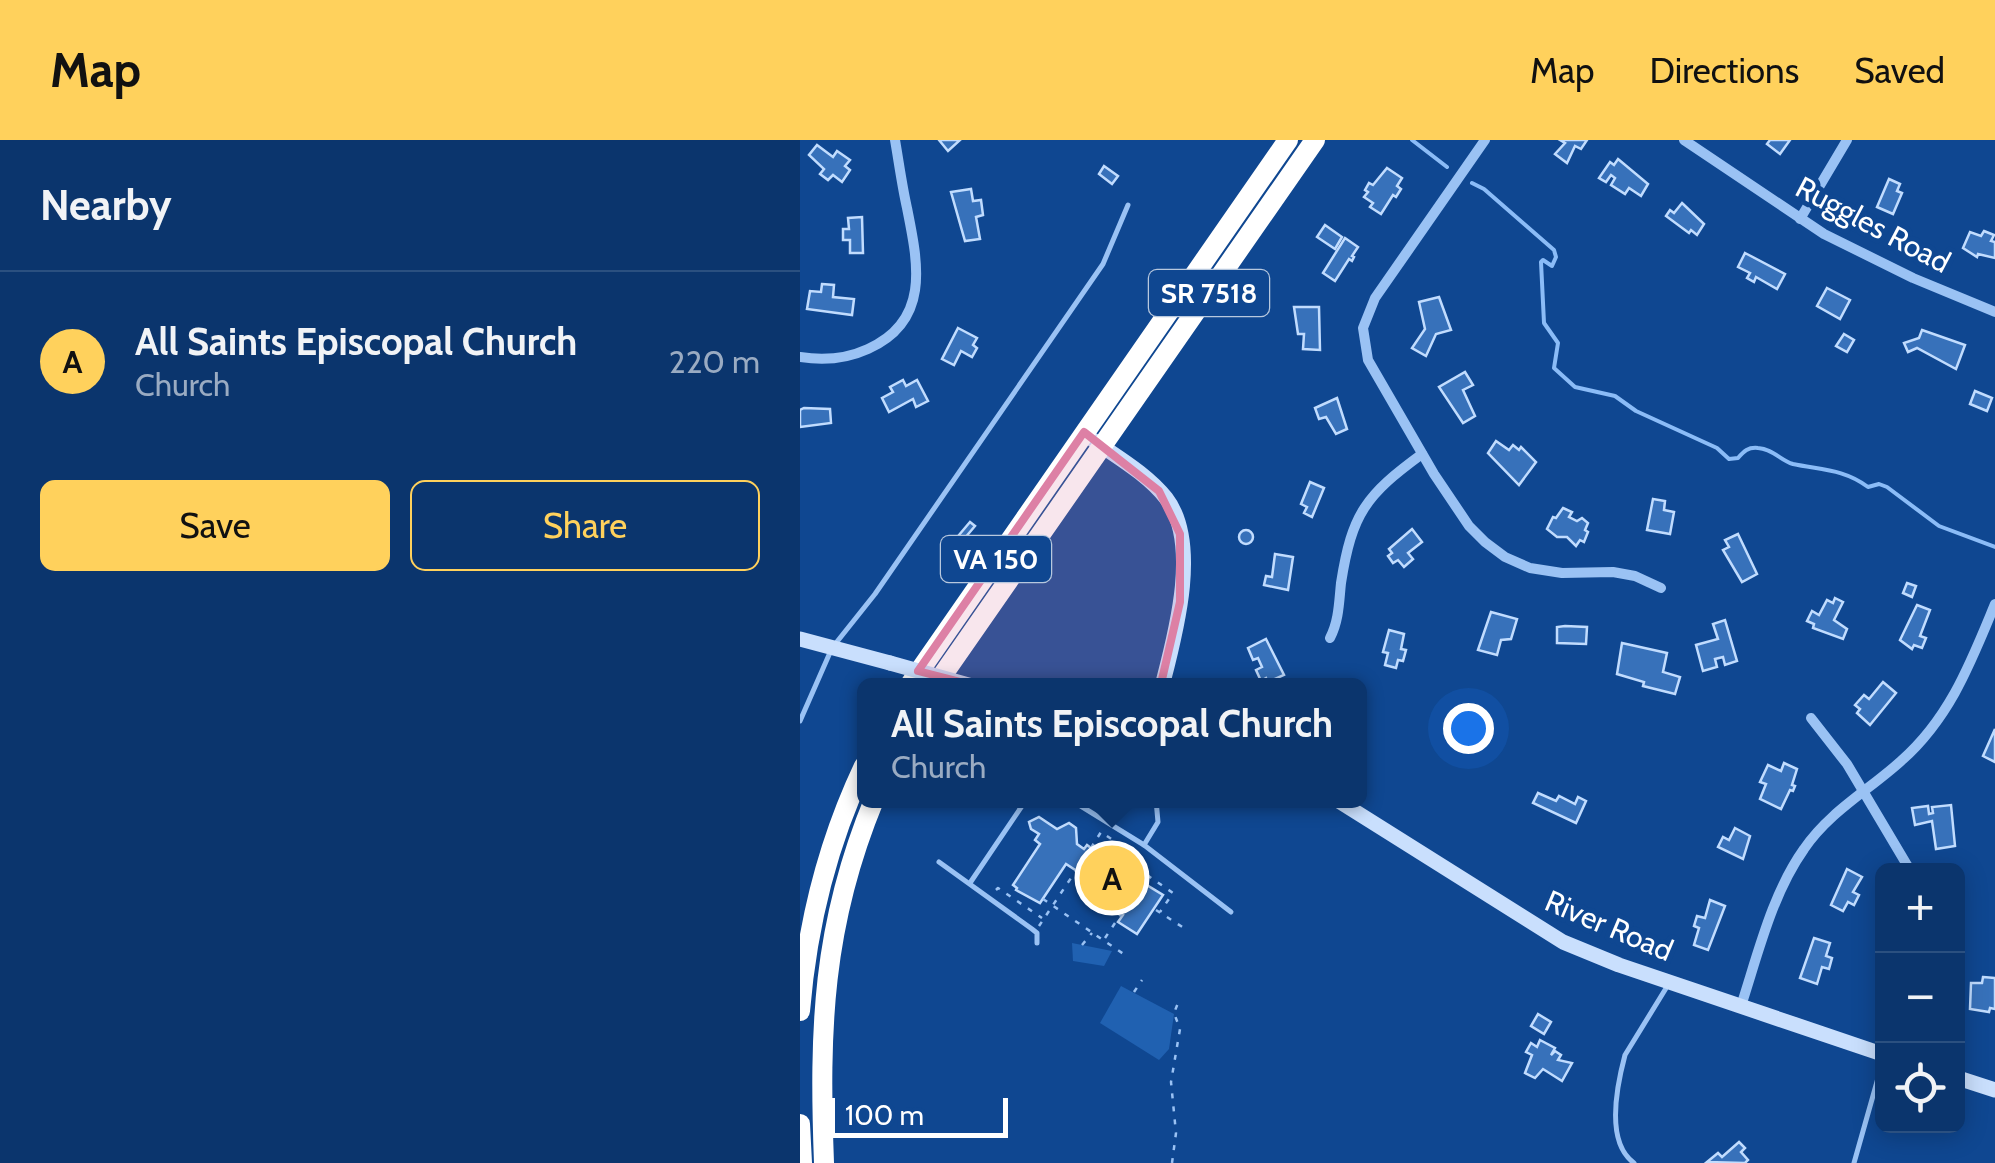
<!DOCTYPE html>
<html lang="en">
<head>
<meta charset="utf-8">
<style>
	body { margin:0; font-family:Cabin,sans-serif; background:#143d72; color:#f1f3f6 }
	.controls { position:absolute; right:30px; bottom:30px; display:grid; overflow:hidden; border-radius:15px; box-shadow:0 5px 25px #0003 }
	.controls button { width:90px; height:90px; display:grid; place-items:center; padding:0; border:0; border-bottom:2px solid #2b5080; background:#0b356d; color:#f1f3f6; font:50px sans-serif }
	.scale { position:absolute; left:30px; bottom:25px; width:178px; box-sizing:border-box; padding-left:10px; border:5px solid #fff; border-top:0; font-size:28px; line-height:35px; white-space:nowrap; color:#fff; -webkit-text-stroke:8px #0f4791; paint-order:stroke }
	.you { position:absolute; left:668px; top:588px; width:35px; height:35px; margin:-25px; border:8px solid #fff; border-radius:50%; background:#1a73e8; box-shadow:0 0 0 15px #1a73e833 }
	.badge { display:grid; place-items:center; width:65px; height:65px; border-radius:50%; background:#ffd15c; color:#111; font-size:32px; font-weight:700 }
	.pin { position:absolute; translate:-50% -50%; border:5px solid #fff; box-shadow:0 2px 10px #0006 }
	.popup { position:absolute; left:57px; top:538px; width:510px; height:130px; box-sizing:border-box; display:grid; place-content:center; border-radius:15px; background:#0b356d; filter:drop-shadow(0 2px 8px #0005); font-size:32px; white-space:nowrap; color:#9aabc2 }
	.popup b { font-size:38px; color:#f1f3f6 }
	.popup::after { content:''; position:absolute; left:50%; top:100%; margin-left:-20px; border:20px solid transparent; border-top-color:#0b356d }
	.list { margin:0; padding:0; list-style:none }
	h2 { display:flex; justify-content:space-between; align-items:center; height:130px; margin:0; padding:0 40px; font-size:42px }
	h2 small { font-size:32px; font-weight:400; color:#9aabc2 }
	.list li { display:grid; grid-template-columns:65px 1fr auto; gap:30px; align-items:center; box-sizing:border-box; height:180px; padding:0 40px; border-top:2px solid #2b5080 }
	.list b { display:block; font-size:38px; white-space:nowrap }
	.list p { margin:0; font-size:32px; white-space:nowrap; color:#9aabc2 }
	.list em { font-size:32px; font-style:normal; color:#9aabc2 }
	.actions { display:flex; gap:20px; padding:30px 40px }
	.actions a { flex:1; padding:22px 0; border:2px solid #ffd15c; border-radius:15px; text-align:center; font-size:35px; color:#ffd15c }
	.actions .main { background:#ffd15c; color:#111 }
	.icon { flex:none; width:55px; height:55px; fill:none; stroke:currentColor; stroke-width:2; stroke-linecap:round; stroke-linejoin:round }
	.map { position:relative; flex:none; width:1195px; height:1023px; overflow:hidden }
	header { display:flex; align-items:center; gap:60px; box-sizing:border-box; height:140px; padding:0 50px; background:#ffd15c; color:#111 }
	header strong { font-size:48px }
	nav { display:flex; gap:55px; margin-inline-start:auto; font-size:35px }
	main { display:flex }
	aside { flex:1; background:#0b356d }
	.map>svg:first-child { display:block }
</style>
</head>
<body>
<header>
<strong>Map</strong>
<nav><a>Map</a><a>Directions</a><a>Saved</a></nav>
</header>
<main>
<aside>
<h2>Nearby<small></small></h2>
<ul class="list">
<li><span class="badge">A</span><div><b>All Saints Episcopal Church</b><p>Church</p></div><em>220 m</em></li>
</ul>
<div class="actions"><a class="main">Save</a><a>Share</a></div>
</aside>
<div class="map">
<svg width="1195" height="1023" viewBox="0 0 1195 1023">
	<rect width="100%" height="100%" fill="#0f4791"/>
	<g fill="#2061b1">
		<path d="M272,803L312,811L304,826L273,821Z"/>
		<path d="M321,846L374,874L369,909L359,920L300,883Z"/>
	</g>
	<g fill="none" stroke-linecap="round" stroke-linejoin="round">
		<g stroke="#8bbcf7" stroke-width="4">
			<path d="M612,0L647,27"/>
			<path d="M672,43L684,49L754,110L756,117L752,126L743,120L741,122L744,183L758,203L754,228L775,247L815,256L836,271L917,308L929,319L938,318C944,311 948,307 958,308C973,309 980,320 993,324C1021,330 1044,329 1068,347L1079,344L1087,347L1139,386L1195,407"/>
		</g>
	</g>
	<g fill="#3771ba" stroke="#c1dcfe" stroke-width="2.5">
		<path d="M139,0H160L148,11Z"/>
		<path d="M760,0H787L781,9L775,6L767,23L755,14L765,3Z"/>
		<path d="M970,0H990L980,14L967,4Z"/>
		<path d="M17,5L33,17L37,11L50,20L45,26L50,30L42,42L33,35L28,40L20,34L24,29L9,15Z"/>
		<path d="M818,19L848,44L841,56L829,48L825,54L811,45L815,38L811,35L806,42L799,38L810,22L814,25Z"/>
		<path d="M304,26L318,36L312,44L299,34Z"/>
		<path d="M587,28L602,38L597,46L601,49L596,57L593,55L581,74L570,67L573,63L564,57L568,52L565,50L569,43L573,45Z"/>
		<path d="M1089,39L1100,44L1097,51L1102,53L1093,74L1077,67Z"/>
		<path d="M171,49L173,61L181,60L183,75L176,77L180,99L165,101L151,52Z"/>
		<path d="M882,63L904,84L897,95L891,90L889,93L866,76L870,70L874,73Z"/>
		<path d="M62,77L63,113H50V100H43V89H49L48,78Z"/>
		<path d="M525,85L542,97L535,109L517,97Z"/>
		<path d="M1184,91L1194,95L1191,101L1195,102V118L1178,114L1177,117L1163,108L1170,92L1181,96Z"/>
		<path d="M545,98L558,107L552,116L554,117L552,121L549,119L535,141L523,133Z"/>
		<path d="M945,113L985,134L977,149L956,137L954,142L947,138L950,133L938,127Z"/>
		<path d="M22,144L34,145L33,157L54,159L52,175L7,169L10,151L21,152Z"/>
		<path d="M1027,148L1050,160L1040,179L1017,166Z"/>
		<path d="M639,157L651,190L636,194L626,216L612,208L625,189L619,162Z"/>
		<path d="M494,167H519L520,210L503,209L504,194H498Z"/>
		<path d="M158,188L177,198L173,205L177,208L172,217L161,211L154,225L142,219Z"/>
		<path d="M1122,190L1165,205L1156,229L1117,208L1108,212L1104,203L1119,198Z"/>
		<path d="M1044,194L1054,200L1047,212L1036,206Z"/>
		<path d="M665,232L673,245L663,250L675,276L663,283L639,247Z"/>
		<path d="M103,240L106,246L117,240L128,261L116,267L113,259L89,272L82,258L93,252L90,247Z"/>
		<path d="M1175,251L1192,258L1187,271L1170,264Z"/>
		<path d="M537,258L547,289L536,294L526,277L519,279L515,268Z"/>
		<path d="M4,268L30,269L31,283L0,287V270Z"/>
		<path d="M696,301L709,310L713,305L719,310L721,307L736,322L719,345L688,313Z"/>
		<path d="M510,342L524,348L512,377L504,373L507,367L501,364Z"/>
		<path d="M853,359L865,361L864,370L874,372L870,394L847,390Z"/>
		<path d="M763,368L772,372L769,377L777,381L782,378L788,383L785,390L788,392L784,402L780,400L776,406L767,397H757L747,389L753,377L756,378Z"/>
		<path d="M170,382L175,386L164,399L159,395Z"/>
		<path d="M612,389L622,402L608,413L613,419L604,427L598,420L593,423L588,416L592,413L589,409Z"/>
		<circle cx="446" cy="397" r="7"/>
		<path d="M938,394L957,434L942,442L923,410L929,407L925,400Z"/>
		<path d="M475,414L493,417L488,450L464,445L466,436L472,437Z"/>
		<path d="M1107,443L1116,446L1112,457L1103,453Z"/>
		<path d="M1035,458L1043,462L1034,480L1047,489L1043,499L1013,488L1014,484L1007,481L1012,471L1019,475L1027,460L1033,463Z"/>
		<path d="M1117,465L1130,470L1120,496L1126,498L1122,508L1114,505L1112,509L1100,500Z"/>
		<path d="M691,472L717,479L711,499L701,500L697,515L678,510Z"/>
		<path d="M925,480L937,521L925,525L923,517L915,519L917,527L903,531L896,505L918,499L913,484Z"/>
		<path d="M765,486L787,487L786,504L757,503V487Z"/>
		<path d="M589,490L604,494L601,509L606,510L603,521L598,520L596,528L585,525L588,513L583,512Z"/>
		<path d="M466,499L484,535L468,542L466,538L461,541L456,530L462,527L458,518L453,520L448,508Z"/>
		<path d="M822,503L867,513L863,532L880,537L875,554L843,546L844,542L817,534Z"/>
		<path d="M1083,542L1096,553L1070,585L1057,573L1060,569L1055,565L1064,555L1069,559Z"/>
		<path d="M1195,589V622L1183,616Z"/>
		<path d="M984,623L997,629L992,645L995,646L993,651L990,650L981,669L960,659L966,644L960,642L968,625L981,631Z"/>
		<path d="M738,653L756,661L759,656L775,664L778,657L786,661L776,683L733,663Z"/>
		<path d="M1151,665L1155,706L1136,709L1132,681L1115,685L1112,668L1128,666L1129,674L1133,673L1132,667Z"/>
		<path d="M239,677L257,689L269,683L276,688L277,704L284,709L287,705L306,719L314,707L335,721L327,733L363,755L337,794L318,782L323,775L313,769L320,759L266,724L240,763L216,750L217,748L213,745L240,704L235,700L239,694L231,689L229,682Z"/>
		<path d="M935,688L950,696L943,719L918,707L923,697L929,700Z"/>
		<path d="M1047,729L1062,737L1053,752L1059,755L1054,765L1048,762L1043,771L1031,765Z"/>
		<path d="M910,760L925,766L908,810L894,805L899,788L894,786L897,776L905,778Z"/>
		<path d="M1014,798L1030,803L1026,816L1032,818L1029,829L1022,827L1017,844L1000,838Z"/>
		<path d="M1183,837L1195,838V869L1190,868L1189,872L1170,869L1171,843H1182Z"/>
		<path d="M738,874L751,882L744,894L731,886Z"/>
		<path d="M740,900L755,908L751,915L755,911L761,915L758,920L772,923L762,941L743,929L735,938L725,933L732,915L726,912L731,903L737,907Z"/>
		<path d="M939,1002L945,1008L941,1012L948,1020L945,1023L907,1022L918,1013L922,1017Z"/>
	</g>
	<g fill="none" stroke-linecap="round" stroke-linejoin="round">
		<g stroke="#9ac2f4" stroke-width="2.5" stroke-dasharray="5 8" stroke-linecap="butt">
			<path d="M291,708L301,692L329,711L326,715"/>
			<path d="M329,711L340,718L334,726L373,753L360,772"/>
			<path d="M196,750L198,748L242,778"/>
			<path d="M243,759L325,815"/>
			<path d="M356,770L387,790"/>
			<path d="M239,786L277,729"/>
			<path d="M305,798L321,774"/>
			<path d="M282,805L292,793"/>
			<path d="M334,852L342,840"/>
			<path d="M372,1023L376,993L371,942L380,889L374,873L378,863"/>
		</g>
		<g stroke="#9ac2f4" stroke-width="5">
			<path d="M0,581L32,508L75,454L303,124L328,65"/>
			<path d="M271,660L344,705L431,772"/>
			<path d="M344,705L358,682L356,660"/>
			<path d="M139,722L232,789L237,793V803"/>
			<path d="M170,743L226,660"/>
			<path d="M834,1023C805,1002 817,945 825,915L868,845"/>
			<path d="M1054,1023L1082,924"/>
		</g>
		<g stroke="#9ac2f4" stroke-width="10">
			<path d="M685,0L575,158L563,188L568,220L634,334L669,386L685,402L705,417L730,428L762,433L813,432L835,436L861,448"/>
			<path d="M884,0L1024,94L1113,138L1195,172"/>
			<path d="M1000,79L1047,0"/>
			<path d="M0,217C24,221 46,219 68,209C131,181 118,123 107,68C102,46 99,23 95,0"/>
			<path d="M530,498C539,481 539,462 541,443C552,373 566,355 622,314"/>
			<path d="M1011,578L1047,624L1110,730"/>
			<path d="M941,866C958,814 972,754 1004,709C1029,672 1069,650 1101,621C1150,578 1171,522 1195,464"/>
		</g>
		<g stroke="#c9dffd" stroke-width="15">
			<path d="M293,300C317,317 347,334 366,358C401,403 375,496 362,546"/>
			<path d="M0,499L90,523"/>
			<path d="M537,660L763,802L819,825L1082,914"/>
			<path d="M1158,938L1195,950"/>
		</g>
		<g stroke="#fff" stroke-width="20">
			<path d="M109,546L488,0"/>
			<path d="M135,546L515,0"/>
			<path d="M0,871C7,786 28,702 64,626"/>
			<path d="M0,984L2,1023"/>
			<path d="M24,1023C19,890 22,786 74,660"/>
		</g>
		<path stroke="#c9dffd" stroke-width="15" d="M90,523L172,546"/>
	</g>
	<path fill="#dd80a5" fill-opacity="0.2" stroke="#dd80a5" stroke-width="8" stroke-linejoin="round" d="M284,292L359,351L380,394V462L350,591L118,531Z"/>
	<g text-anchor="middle" stroke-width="10" stroke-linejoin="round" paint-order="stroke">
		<g fill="#0f4791" stroke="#b7c8de" stroke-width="2.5">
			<rect x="349" y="130" width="120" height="46" rx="8"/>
			<rect x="141" y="396" width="110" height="46" rx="8"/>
		</g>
		<g font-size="28" font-weight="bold" fill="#fff">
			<text x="409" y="163">SR 7518</text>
			<text x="196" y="429">VA 150</text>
		</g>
		<g font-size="30" fill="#fff" stroke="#0f4791">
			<text transform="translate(1073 85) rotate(28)" y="10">Ruggles Road</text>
			<text transform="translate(809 786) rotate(23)" y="10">River Road</text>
		</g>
	</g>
</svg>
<div class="controls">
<button>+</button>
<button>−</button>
<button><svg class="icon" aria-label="locate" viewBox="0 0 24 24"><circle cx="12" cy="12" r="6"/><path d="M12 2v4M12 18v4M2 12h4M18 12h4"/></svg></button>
</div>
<div class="scale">100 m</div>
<div class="you"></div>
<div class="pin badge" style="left:312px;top:738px">A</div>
<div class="popup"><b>All Saints Episcopal Church</b>Church</div>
</div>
</main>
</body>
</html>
